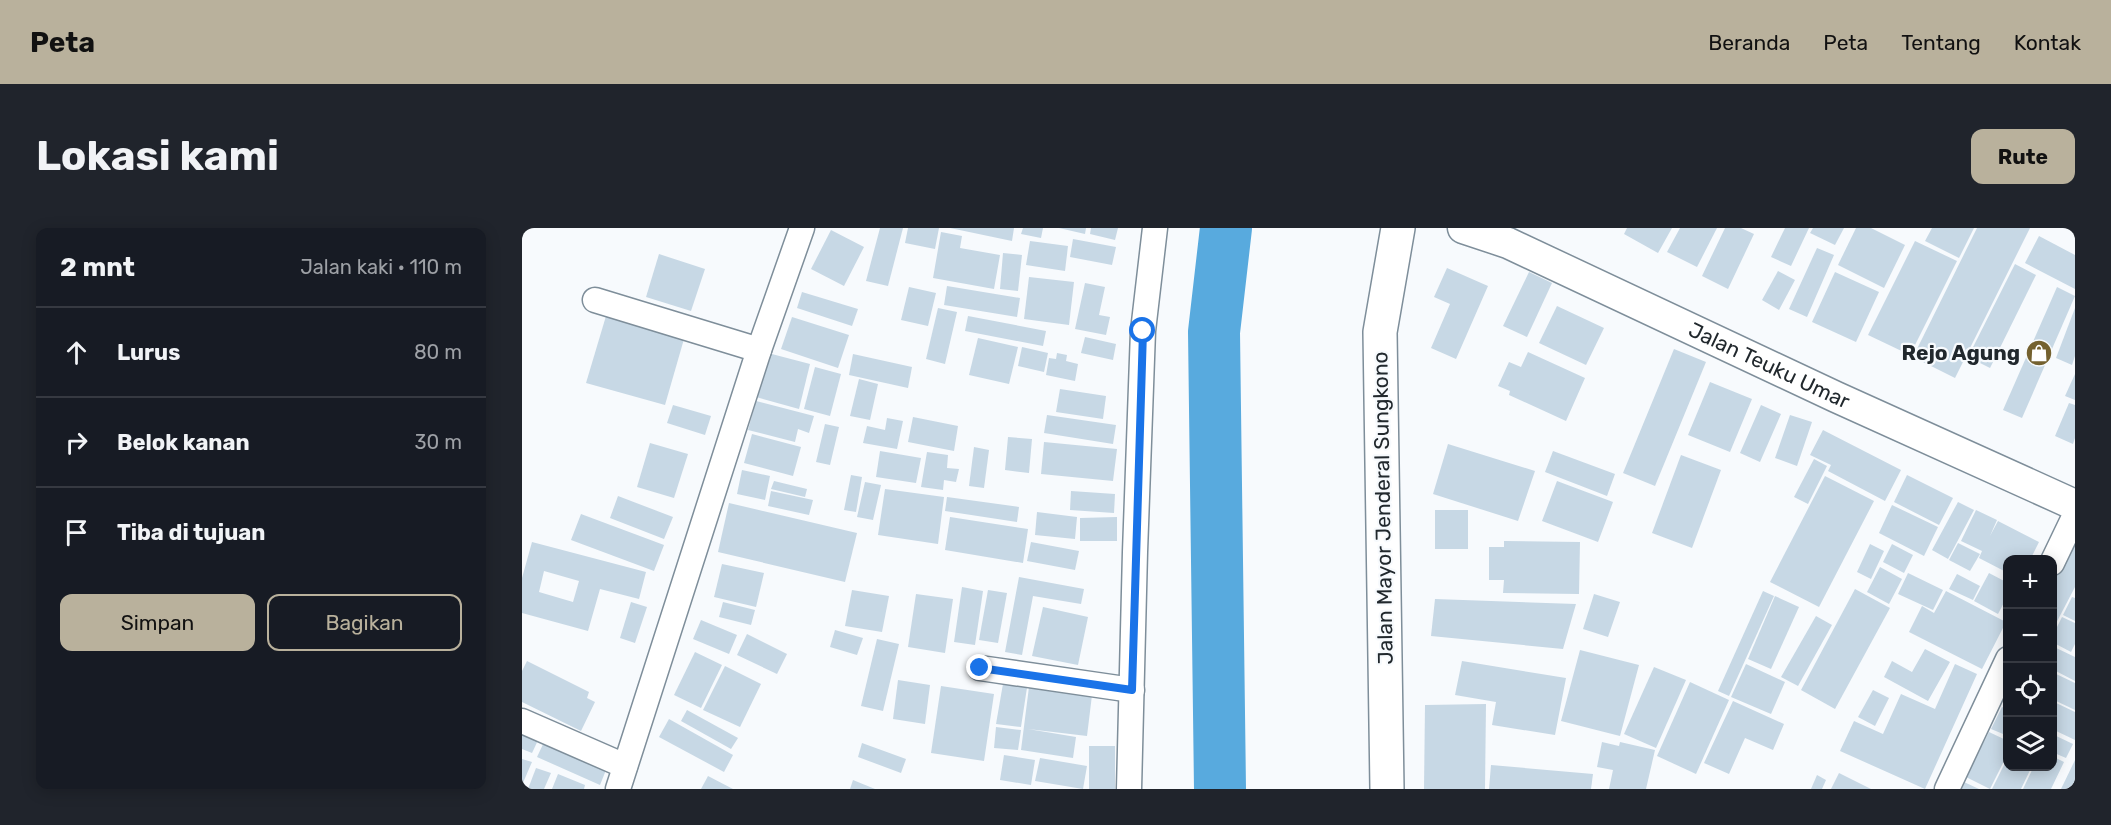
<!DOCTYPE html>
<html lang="id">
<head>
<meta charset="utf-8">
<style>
	body { margin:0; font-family:Rubik,sans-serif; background:#20242c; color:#f1f3f6 }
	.controls { position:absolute; right:18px; bottom:18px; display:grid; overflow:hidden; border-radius:12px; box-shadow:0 3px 15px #0003 }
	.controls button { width:54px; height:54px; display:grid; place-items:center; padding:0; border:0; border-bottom:2px solid #363941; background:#171b24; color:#f1f3f6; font:30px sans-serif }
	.stop { position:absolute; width:18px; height:18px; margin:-14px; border:4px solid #1a73e8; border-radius:50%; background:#fff }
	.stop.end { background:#1a73e8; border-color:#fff; box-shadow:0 2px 6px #0008 }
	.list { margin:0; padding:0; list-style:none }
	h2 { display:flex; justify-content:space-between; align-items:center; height:78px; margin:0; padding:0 24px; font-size:26px }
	h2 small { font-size:20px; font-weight:400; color:#9ea1a6 }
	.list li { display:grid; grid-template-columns:39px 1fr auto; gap:18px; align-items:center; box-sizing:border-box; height:90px; padding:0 24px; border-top:2px solid #363941 }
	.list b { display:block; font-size:22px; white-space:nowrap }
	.list em { font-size:20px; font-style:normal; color:#9ea1a6 }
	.actions { display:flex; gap:12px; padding:18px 24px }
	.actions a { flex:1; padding:14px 0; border:2px solid #b9b19c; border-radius:12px; text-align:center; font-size:21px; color:#b9b19c }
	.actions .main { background:#b9b19c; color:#111 }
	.icon { flex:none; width:33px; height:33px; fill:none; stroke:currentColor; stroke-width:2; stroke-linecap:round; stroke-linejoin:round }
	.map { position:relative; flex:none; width:1553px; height:561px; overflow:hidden; border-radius:12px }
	header { display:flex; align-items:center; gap:36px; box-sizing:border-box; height:84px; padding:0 30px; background:#b9b19c; color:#111 }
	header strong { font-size:28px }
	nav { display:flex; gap:33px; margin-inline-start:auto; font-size:21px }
	.intro { display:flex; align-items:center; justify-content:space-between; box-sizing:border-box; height:144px; padding:0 36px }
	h1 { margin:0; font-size:42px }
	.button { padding:15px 27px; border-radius:12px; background:#b9b19c; color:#111; font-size:21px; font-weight:700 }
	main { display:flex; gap:36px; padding:0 36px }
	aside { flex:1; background:#171b24; border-radius:12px; box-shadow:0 3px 15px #0003 }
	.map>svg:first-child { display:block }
</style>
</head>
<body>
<header>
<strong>Peta</strong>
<nav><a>Beranda</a><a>Peta</a><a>Tentang</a><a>Kontak</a></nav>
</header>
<div class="intro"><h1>Lokasi kami</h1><a class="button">Rute</a></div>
<main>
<aside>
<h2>2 mnt<small>Jalan kaki · 110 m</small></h2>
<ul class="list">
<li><svg class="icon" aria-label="ahead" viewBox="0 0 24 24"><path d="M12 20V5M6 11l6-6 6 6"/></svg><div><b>Lurus</b></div><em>80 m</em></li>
<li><svg class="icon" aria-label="right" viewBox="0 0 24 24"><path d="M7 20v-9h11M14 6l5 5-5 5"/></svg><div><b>Belok kanan</b></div><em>30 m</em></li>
<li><svg class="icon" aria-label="arrive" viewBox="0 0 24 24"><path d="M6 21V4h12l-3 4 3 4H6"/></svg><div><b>Tiba di tujuan</b></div></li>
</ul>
<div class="actions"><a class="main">Simpan</a><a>Bagikan</a></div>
</aside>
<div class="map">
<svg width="1553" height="561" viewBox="0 0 1553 561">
	<rect width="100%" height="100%" fill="#f7fafd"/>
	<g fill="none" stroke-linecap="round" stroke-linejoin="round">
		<path stroke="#58aade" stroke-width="52" d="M698,561L692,104L704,0"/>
	</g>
	<g fill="#c7d8e5" fill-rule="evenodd">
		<path d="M358,0H381L366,58L344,53Z"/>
		<path d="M386,0H417L413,21L383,15Z"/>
		<path d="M428,0H492L490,13Z"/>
		<path d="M501,0H521L519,10L499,6Z"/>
		<path d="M537,0H564L563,6Z"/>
		<path d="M569,0H596L593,12L568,6Z"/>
		<path d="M1105,0H1150L1136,25L1102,6Z"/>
		<path d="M1158,0H1195L1175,39L1145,24Z"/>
		<path d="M1203,0H1219L1232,6L1206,61L1180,48Z"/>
		<path d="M1263,0H1287L1269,38L1249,29Z"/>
		<path d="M1291,0H1322L1313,17L1288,5Z"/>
		<path d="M1334,0H1349L1383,17L1362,60L1316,37Z"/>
		<path d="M1410,0H1452L1437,30L1403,13Z"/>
		<path d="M1455,0H1508L1433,150L1391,129Z"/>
		<path d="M309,2L342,19L322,58L289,41Z"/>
		<path d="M419,4L440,8L438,20L478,27L472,61L411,50Z"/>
		<path d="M1517,8L1553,27V61L1503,35Z"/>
		<path d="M551,11L594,19L590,37L548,29Z"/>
		<path d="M508,13L546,18L543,43L504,37Z"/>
		<path d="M1393,13L1435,33L1388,127L1346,107Z"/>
		<path d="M1295,20L1312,27L1285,89L1267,81Z"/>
		<path d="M481,25L500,27L496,63L478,61Z"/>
		<path d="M137,26L183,41L169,83L124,69Z"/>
		<path d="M1493,36L1514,47L1468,140L1446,129Z"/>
		<path d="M925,40L966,58L934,131L909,120L928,76L912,69Z"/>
		<path d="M1256,43L1273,52L1257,82L1240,72Z"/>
		<path d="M1007,44L1030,55L1005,109L981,98Z"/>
		<path d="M1313,44L1357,64L1334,114L1290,94Z"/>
		<path d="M507,49L552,54L547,97L502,91Z"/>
		<path d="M563,55L583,59L577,87L588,89L584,107L553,101Z"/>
		<path d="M425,58L498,70L495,89L422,77Z"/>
		<path d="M387,59L414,65L406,98L379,92Z"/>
		<path d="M1535,59L1553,68L1500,190L1481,182Z"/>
		<path d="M280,64L336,81L330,98L275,80Z"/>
		<path d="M1035,78L1082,100L1064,137L1017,115Z"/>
		<path d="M416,80L435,84L423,136L404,131Z"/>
		<path d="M1553,80V128L1550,137L1534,130Z"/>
		<path d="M84,88L162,111L143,177L64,155Z"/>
		<path d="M446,88L524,103L521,118L443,103Z"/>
		<path d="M270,89L327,107L316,140L259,121Z"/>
		<path d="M563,109L594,116L591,132L559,125Z"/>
		<path d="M456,110L496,119L487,156L447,147Z"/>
		<path d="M500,119L526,125L522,144L496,138Z"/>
		<path d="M1152,121L1184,134L1133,258L1101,245Z"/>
		<path d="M1006,124L1063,150L1044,193L987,167L988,163L976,158L987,134L999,139Z"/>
		<path d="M246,125L288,136L277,181L234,169Z"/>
		<path d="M535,125L545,127L544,133L556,136L553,153L524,147L527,130L534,131Z"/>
		<path d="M331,126L390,139L386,160L327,147Z"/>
		<path d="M293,139L319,146L308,188L282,181Z"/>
		<path d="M1553,146V172L1543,168Z"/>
		<path d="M337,151L356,156L348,192L328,188Z"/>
		<path d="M1188,154L1230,171L1208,224L1166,207Z"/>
		<path d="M538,161L584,168L581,191L534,184Z"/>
		<path d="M234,173L292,188L287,205L276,201L273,214L226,202Z"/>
		<path d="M1547,175L1553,177V210L1551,216L1533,208Z"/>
		<path d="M151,177L189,188L183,207L145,195Z"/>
		<path d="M1239,177L1259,186L1238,234L1218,225Z"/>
		<path d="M525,187L594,197L591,216L522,205Z"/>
		<path d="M1268,187L1290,194L1275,238L1253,230Z"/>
		<path d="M391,189L436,198L432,223L386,214Z"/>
		<path d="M365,190L381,193L375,221L341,215L345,198L363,202Z"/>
		<path d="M303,196L317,199L308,237L294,234Z"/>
		<path d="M1301,202L1379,242L1363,273L1306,243L1309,237L1288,227Z"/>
		<path d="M230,206L279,219L271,248L222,235Z"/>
		<path d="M486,209L510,211L507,245L483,242Z"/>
		<path d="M522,214L595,221L591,253L519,246Z"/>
		<path d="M128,215L166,226L152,270L115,259Z"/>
		<path d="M926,216L1013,243L996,293L911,266Z"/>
		<path d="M452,219L467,222L462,260L447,258Z"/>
		<path d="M358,223L399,230L394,255L354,249Z"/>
		<path d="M1031,223L1093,246L1085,268L1023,244Z"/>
		<path d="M405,224L426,227L425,240L437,241L434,254L422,252L421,262L399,259Z"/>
		<path d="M1159,227L1199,242L1170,320L1130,305Z"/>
		<path d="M1292,231L1305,238L1286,276L1272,269Z"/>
		<path d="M220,242L248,248L243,272L215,266Z"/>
		<path d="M329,247L340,249L334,284L322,282Z"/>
		<path d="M1385,247L1431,270L1417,297L1372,274Z"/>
		<path d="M1303,248L1352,273L1297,379L1248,354Z"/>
		<path d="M252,253L285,261L283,269L249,261Z"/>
		<path d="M1035,253L1091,274L1076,314L1020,293Z"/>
		<path d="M343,254L359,257L351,292L335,289Z"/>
		<path d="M363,261L422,269L416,316L356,307Z"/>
		<path d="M249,263L291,272L287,287L246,278Z"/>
		<path d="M549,263L593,266L592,285L548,282Z"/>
		<path d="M96,268L151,289L142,311L88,290Z"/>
		<path d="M425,269L497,279L495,294L423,283Z"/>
		<path d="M1436,274L1452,282L1426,331L1410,322Z"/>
		<path d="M207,275L335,305L323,354L196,324Z"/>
		<path d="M1370,277L1416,299L1402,328L1357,305Z"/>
		<rect x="913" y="282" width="33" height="39"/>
		<path d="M1454,282L1475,292L1468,308L1476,293L1517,314L1508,332H1486V345L1457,330L1460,323L1439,313Z"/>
		<path d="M515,284L555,289L553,311L513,307Z"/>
		<path d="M59,286L142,317L132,343L49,312Z"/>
		<path d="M428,289L506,301L501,335L423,322Z"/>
		<path d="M595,289V313H558V290Z"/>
		<path d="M982,313L1058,314L1057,366L981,365L982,352H967V319H982Z"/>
		<path d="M1547,313L1553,316V359L1530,403V345Z"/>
		<path d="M10,314L124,344L117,371L78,361L66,403L0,385V350ZM22,343L57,353L51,374L17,364Z"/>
		<path d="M509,314L557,323L553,342L505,333Z"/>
		<path d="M1436,315L1458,326L1448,343L1427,332Z"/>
		<path d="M1348,316L1362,323L1349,351L1335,344Z"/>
		<path d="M1370,316L1391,327L1382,345L1361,334Z"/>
		<path d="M200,336L242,345L234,379L192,369Z"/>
		<path d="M1358,339L1380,351L1367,376L1345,364Z"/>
		<path d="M1386,345L1421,362L1411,382L1376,366Z"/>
		<path d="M1467,345L1486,355V367L1476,386L1452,373Z"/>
		<path d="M1435,346L1458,358L1451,372L1427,361Z"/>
		<path d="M497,349L562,361L559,376L511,368L500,427L483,424Z"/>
		<path d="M440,359L461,363L453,417L432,414Z"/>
		<path d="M1333,361L1368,380L1313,481L1279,462Z"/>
		<path d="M330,362L367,368L360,404L323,398Z"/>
		<path d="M466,362L485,365L476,415L457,412Z"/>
		<path d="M1241,363L1252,368L1207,468L1196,463Z"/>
		<path d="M1424,363L1484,394L1460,441L1387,404L1400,378L1412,385Z"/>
		<path d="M394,366L431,371L423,425L386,419Z"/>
		<path d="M1072,366L1098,374L1086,409L1061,401Z"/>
		<path d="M1253,368L1277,379L1249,441L1226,431Z"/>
		<path d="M1550,369L1553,370V393L1541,387Z"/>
		<path d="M913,371L1054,376L1041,421L909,408Z"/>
		<path d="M109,374L125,379L113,415L98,410Z"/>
		<path d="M201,374L233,382L229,397L197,389Z"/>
		<path d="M521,379L566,389L556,437L510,428Z"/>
		<path d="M1294,388L1310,397L1276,458L1259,449Z"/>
		<path d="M1540,389L1553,395V416L1549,424L1530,414V409Z"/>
		<path d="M179,392L215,407L207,426L171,411Z"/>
		<path d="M313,402L341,410L335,427L308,419Z"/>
		<path d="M225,406L265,426L255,446L215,427Z"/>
		<path d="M355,411L377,416L361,483L339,478Z"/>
		<path d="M1530,418L1553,429V453L1530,441Z"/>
		<path d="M1403,421L1428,434L1406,473L1362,449L1370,433L1390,444Z"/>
		<path d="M1058,422L1117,437L1098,508L1039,493Z"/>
		<path d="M173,424L200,437L179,480L152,467Z"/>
		<path d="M5,433L67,464L65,470L73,474L59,503L0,474V443Z"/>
		<path d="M940,433L1044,450L1033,507L970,497L974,474L933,467Z"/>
		<path d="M1224,436L1263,454L1249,486L1209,469Z"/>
		<path d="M1433,436L1455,446L1403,561L1318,523L1332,493L1361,506L1379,466L1413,481Z"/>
		<path d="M203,438L239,456L218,499L181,482Z"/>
		<path d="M1132,439L1164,452L1134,520L1102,506Z"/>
		<path d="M1530,444L1553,455V482L1530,471Z"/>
		<path d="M482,450L506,453L499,499L474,496Z"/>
		<path d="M508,451L571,459L565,508L506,501L554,509L551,530L499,522Z"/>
		<path d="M376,452L408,457L403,496L371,491Z"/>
		<path d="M1168,454L1207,472L1174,546L1135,528Z"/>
		<path d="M419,458L472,466L462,533L409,525Z"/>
		<path d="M1351,462L1367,470L1353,498L1336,489Z"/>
		<path d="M1211,473L1262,496L1251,522L1223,510L1207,546L1182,535Z"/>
		<path d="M1530,473L1553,484V512L1530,501Z"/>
		<path d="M964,476L963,561H902L903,477Z"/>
		<path d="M1480,479L1486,482V508L1469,501Z"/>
		<path d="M165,482L216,510L209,521L159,493Z"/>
		<path d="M147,491L211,527L202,544L137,509Z"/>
		<path d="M474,499L499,502L496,522L472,520Z"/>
		<path d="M0,500L18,508L10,525L0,521Z"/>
		<path d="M1467,504L1486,513V525L1468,561L1444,549Z"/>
		<path d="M1530,506L1551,516L1544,530L1530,524Z"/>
		<path d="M24,510L86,537L78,557L15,529Z"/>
		<path d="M1080,514L1097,518L1098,514L1133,522L1124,561H1087L1091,542L1075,539Z"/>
		<path d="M340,515L384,531L379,545L336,529Z"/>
		<rect x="567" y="518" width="26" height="43"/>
		<path d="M482,527L513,532L509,557L478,552Z"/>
		<path d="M1530,528L1542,534L1529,561H1501L1512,538H1530Z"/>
		<path d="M1486,529V538H1510L1499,561H1470Z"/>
		<path d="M518,530L565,538L561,561L513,553Z"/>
		<path d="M0,531L10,534L0,557Z"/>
		<path d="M1553,532V561H1539Z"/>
		<path d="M969,537L1071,546L1069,561H967Z"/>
		<path d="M14,540L29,545L22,561H6Z"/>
		<path d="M1317,545L1349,561H1309Z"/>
		<path d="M36,546L63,557L62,561H30Z"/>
		<path d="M1295,547L1304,552L1300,561H1289Z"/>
		<path d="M186,548L211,561H179Z"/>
		<path d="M331,552L353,561H328Z"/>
		<path d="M1442,554L1457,561H1438Z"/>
	</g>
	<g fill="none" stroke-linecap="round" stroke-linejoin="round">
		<defs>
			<g id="minor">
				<path d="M73,72L237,122"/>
				<path d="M1530,335L1553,287"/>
				<path d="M458,440L610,462"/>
				<path d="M0,493L103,538"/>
				<path d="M96,561L237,122L280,0"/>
				<path d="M607,561L613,324L621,103L633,0"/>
				<path d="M1425,561L1486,431"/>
			</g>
			<g id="tertiary">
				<path id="s1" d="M941,0L986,15L1314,169L1553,277"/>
			</g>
			<path id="secondary" d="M865,561L858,104L876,0"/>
		</defs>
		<use href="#minor" stroke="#7e8e9a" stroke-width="27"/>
		<use href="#tertiary" stroke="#7e8e9a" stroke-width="33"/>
		<use href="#secondary" stroke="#7e8e9a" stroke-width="36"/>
		<use href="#minor" stroke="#fff" stroke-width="24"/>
		<use href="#tertiary" stroke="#fff" stroke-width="30"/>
		<use href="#secondary" stroke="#fff" stroke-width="33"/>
	</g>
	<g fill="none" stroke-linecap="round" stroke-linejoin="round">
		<path stroke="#1a73e8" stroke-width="8" d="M458,440L610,462L621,103"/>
	</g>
	<defs>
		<symbol id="shop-disc" viewBox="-11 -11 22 22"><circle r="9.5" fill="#74612f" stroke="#f7fafd"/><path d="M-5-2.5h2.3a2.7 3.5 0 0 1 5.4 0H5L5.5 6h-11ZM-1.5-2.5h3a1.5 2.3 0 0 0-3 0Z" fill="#fff"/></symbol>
	</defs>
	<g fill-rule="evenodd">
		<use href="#shop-disc" x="1502" y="110" width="30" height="30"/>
	</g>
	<g text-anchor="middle" stroke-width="4.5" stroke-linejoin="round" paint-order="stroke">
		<g font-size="21" font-weight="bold" fill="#21282d" stroke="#f7fafd" text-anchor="end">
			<text x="1498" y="132">Rejo Agung</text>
		</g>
		<g font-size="21" fill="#21282d" stroke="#f7fafd">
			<text dy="7" stroke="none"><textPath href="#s1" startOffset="336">Jalan Teuku Umar</textPath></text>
			<text transform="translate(861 280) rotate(-91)" y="7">Jalan Mayor Jenderal Sungkono</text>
		</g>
	</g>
</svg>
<div class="controls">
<button>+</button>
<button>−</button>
<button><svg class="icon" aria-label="locate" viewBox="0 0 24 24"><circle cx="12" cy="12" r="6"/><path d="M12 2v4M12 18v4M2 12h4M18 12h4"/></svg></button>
<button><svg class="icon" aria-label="layers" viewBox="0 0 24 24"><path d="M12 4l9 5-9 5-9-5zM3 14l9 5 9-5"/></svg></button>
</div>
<div class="stop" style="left:621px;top:103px"></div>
<div class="stop end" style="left:458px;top:440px"></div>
</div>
</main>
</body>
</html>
